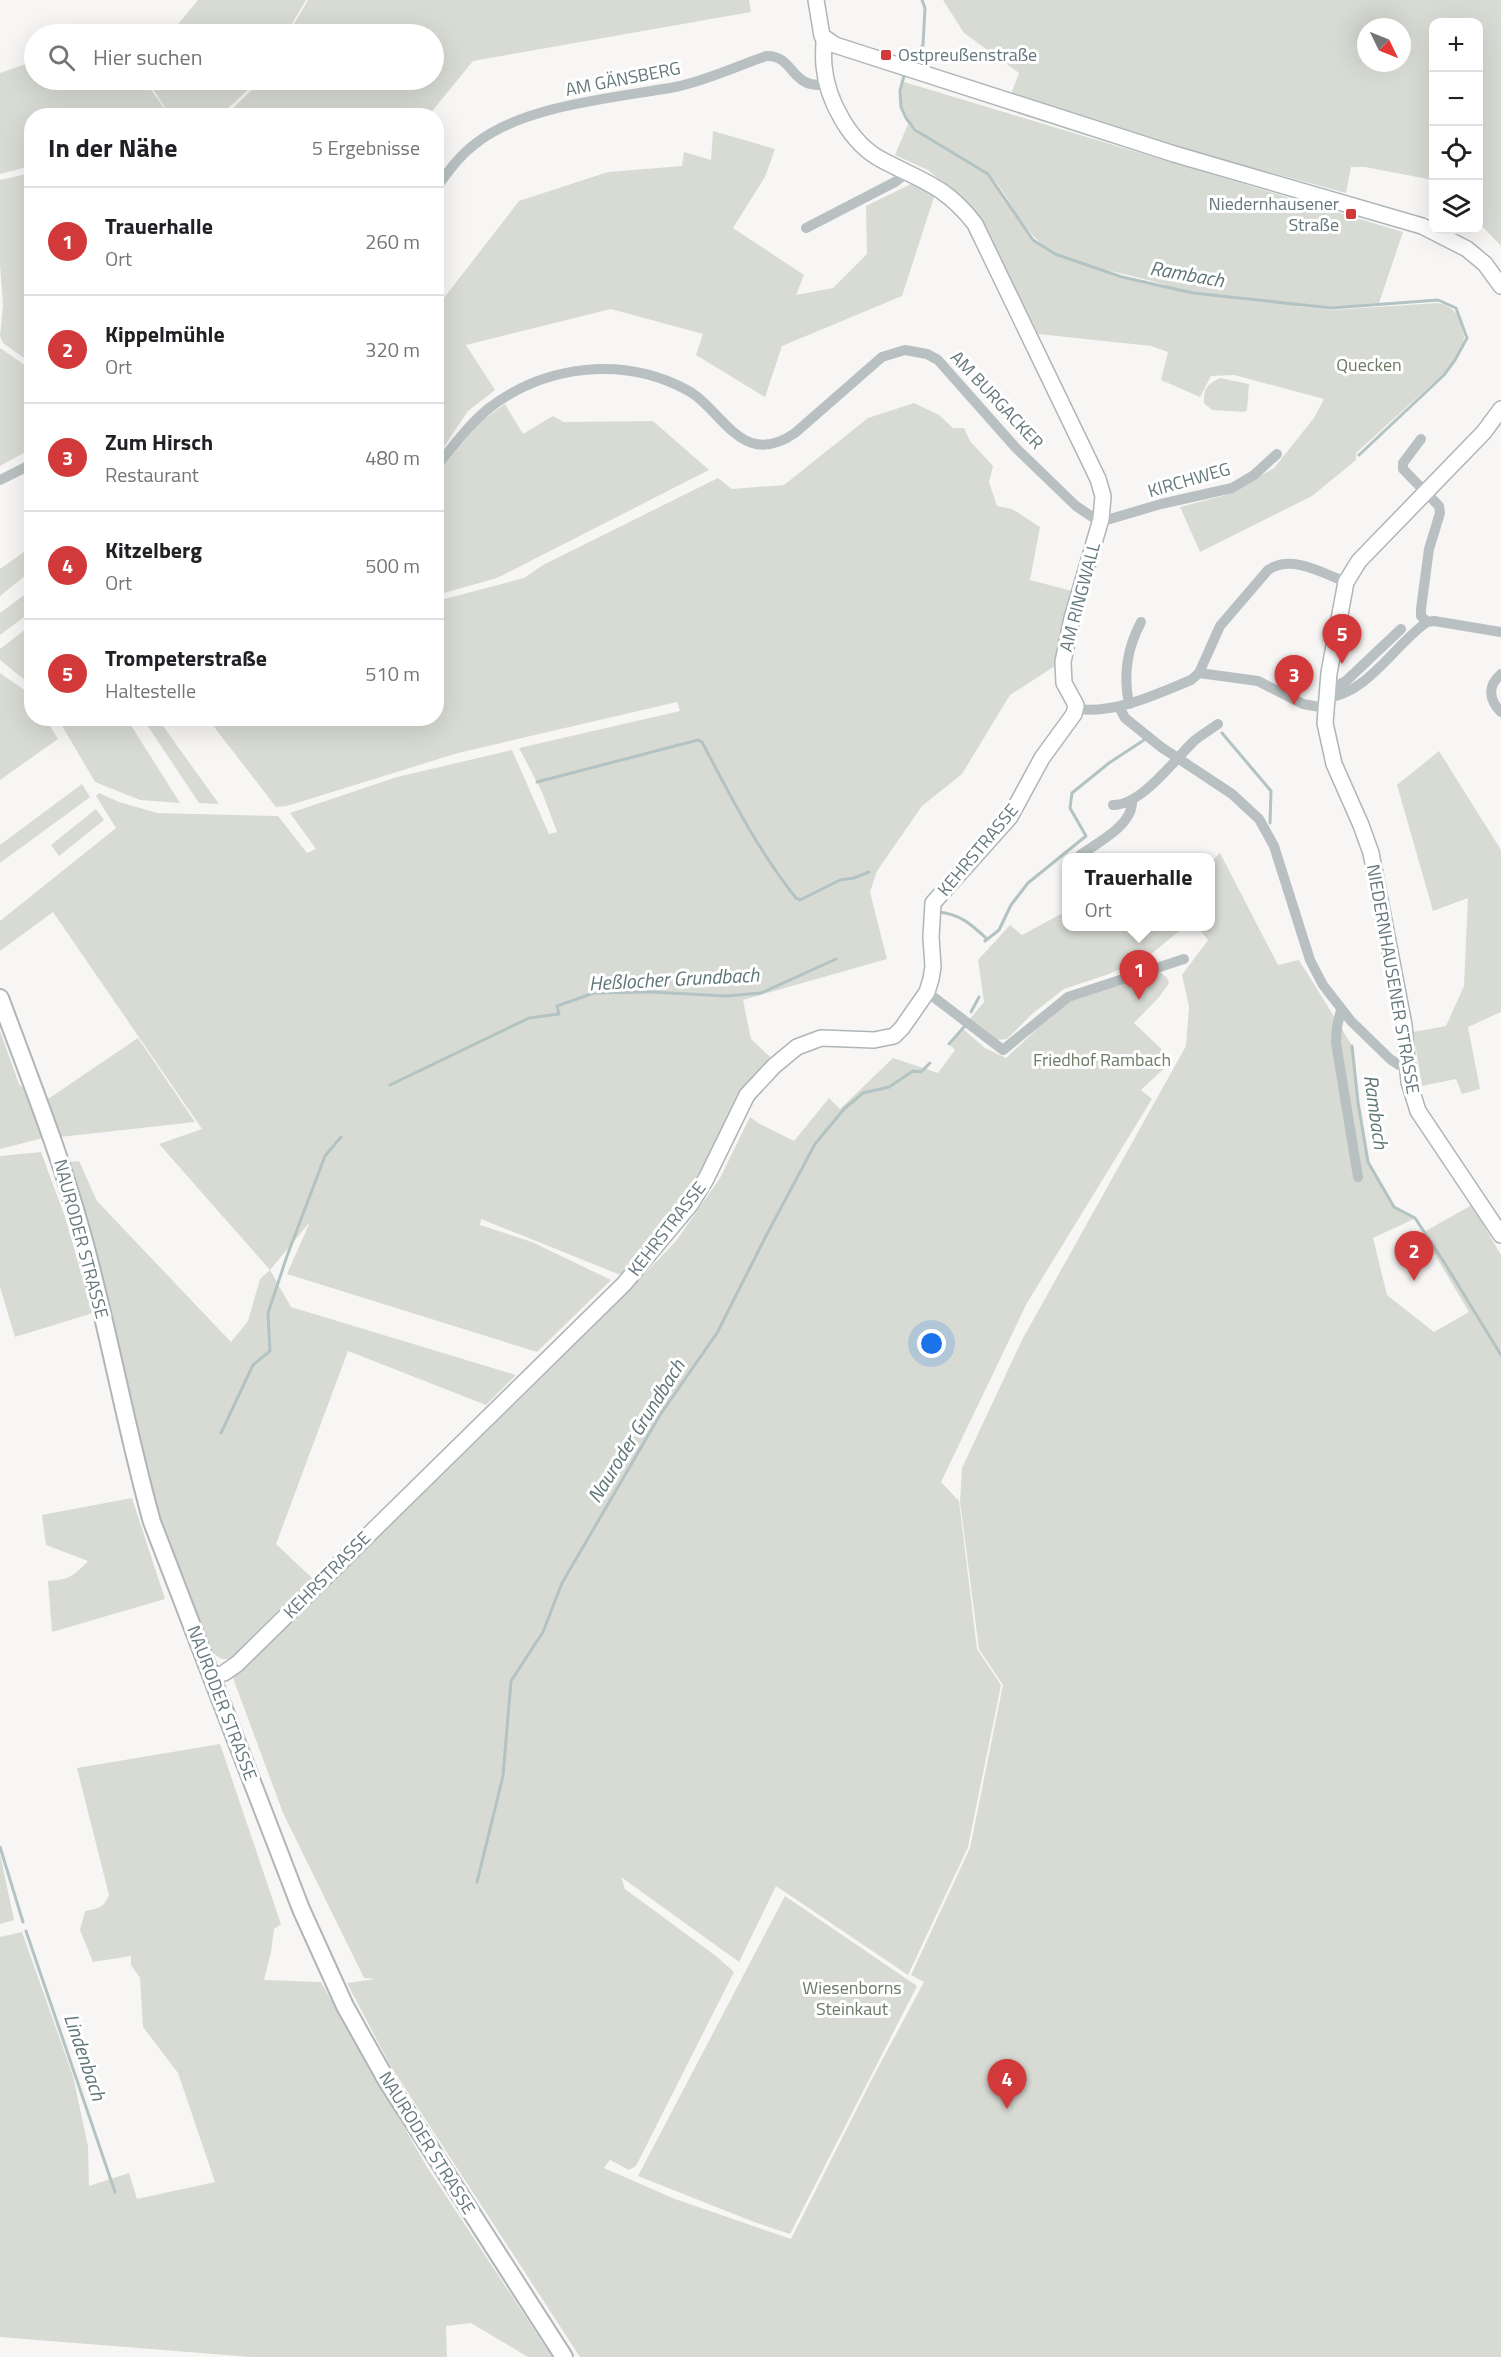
<!DOCTYPE html>
<html lang="de">
<head>
<meta charset="utf-8">
<style>
	body { margin:0; font-family:"Titillium Web",sans-serif; background:#f2f2f2; color:#202124 }
	.controls { position:absolute; right:18px; top:18px; display:grid; overflow:hidden; border-radius:12px; box-shadow:0 6px 24px #0002 }
	.controls button { width:54px; height:54px; display:grid; place-items:center; padding:0; border:0; border-bottom:2px solid #e0e0e0; background:#fff; color:#202124; font:30px sans-serif }
	.compass { position:absolute; left:1357px; top:18px; width:54px; height:54px; border-radius:50%; background:#fff; box-shadow:0 6px 24px #0002; rotate:133deg }
	.you { position:absolute; left:932px; top:1344px; width:21px; height:21px; margin:-15px; border:4px solid #fff; border-radius:50%; background:#1a73e8; box-shadow:0 0 0 9px #1a73e833 }
	.badge { display:grid; place-items:center; width:39px; height:39px; border-radius:50%; background:#d2393a; color:#fff; font-size:20px; font-weight:700 }
	.pin { position:absolute; translate:-50% -50px; filter:drop-shadow(0 2px 3px #0008) }
	.pin::after { content:''; position:absolute; top:32px; width:21px; height:18px; background:inherit; clip-path:polygon(0 0,100% 0,50% 100%) }
	.popup { position:absolute; left:1062px; top:853px; width:153px; height:78px; box-sizing:border-box; display:grid; place-content:center; border-radius:12px; background:#fff; filter:drop-shadow(0 2px 4px #0005); font-size:20px; white-space:nowrap; color:#757577 }
	.popup b { font-size:22px; color:#202124 }
	.popup::after { content:''; position:absolute; left:50%; top:100%; margin-left:-12px; border:12px solid transparent; border-top-color:#fff }
	.list { margin:0; padding:0; list-style:none }
	h2 { display:flex; justify-content:space-between; align-items:center; height:78px; margin:0; padding:0 24px; font-size:26px }
	h2 small { font-size:20px; font-weight:400; color:#757577 }
	.list li { display:grid; grid-template-columns:39px 1fr auto; gap:18px; align-items:center; box-sizing:border-box; height:108px; padding:0 24px; border-top:2px solid #e0e0e0 }
	.list b { display:block; font-size:22px; white-space:nowrap }
	.list p { margin:0; font-size:20px; white-space:nowrap; color:#757577 }
	.list em { font-size:20px; font-style:normal; color:#757577 }
	.icon { flex:none; width:33px; height:33px; fill:none; stroke:currentColor; stroke-width:2; stroke-linecap:round; stroke-linejoin:round }
	.map { position:relative; flex:none; width:1501px; height:2357px; overflow:hidden }
	.search { position:absolute; background:#fff; box-shadow:0 6px 24px #0002; left:24px; top:24px; width:420px; height:66px; display:flex; align-items:center; gap:15px; box-sizing:border-box; padding:0 21px; border-radius:33px; color:#757577; font-size:22px }
	.panel { position:absolute; background:#fff; box-shadow:0 6px 24px #0002; left:24px; top:108px; width:420px; height:618px; border-radius:24px }
	.map>svg:first-child { display:block }
</style>
</head>
<body>
<div class="map">
<svg width="1501" height="2357" viewBox="0 0 1501 2357">
	<rect width="100%" height="100%" fill="#f7f6f4"/>
	<g fill="#d8dbd4" fill-rule="evenodd">
		<path d="M198,0H306L286,34H170Z"/>
		<path d="M308,0H749L751,12L473,61L429,115H226L262,80H434V34H288Z"/>
		<path d="M943,0H1501V246L1479,223L1478,22H1434L1433,180L1365,167H1351L1346,193L1166,144L1011,94L1019,73L964,33ZM1366,27H1402V63H1366Z"/>
		<path d="M34,61V80H144L167,112V115L32,116L31,166L0,174V73Z"/>
		<path d="M147,80H258L220,116L170,115Z"/>
		<path d="M904,82L1403,232L1379,303L1332,307L1296,303V306L1331,310L1438,303C1454,307 1458,313 1462,328C1462,331 1464,334 1464,337C1463,350 1450,365 1443,374L1356,453V460L1312,496L1200,552L1180,507L1226,495L1274,468L1314,418L1324,399L1234,375L1211,376L1200,397L1161,380L1168,352L1151,346L1038,334L985,228L971,207L928,170L895,155L908,124L914,131L987,174L1032,240L1054,255L1122,277L1165,288L1166,285C1130,274 1090,269 1056,253C1022,237 1013,199 989,174C984,169 975,165 969,162C948,149 920,138 907,117C899,106 900,93 904,82Z"/>
		<path d="M713,131L775,149L765,177L733,228L804,275L796,295L833,288L867,254L866,206L915,182L935,194L902,296L782,346L765,397L696,355L703,334L611,309L466,345L495,390L468,411L437,457V307L519,201L608,172L682,166L684,152L711,160Z"/>
		<path d="M31,173H32L31,363L3,343L0,336L3,305L0,265V180Z"/>
		<path d="M0,348L32,370L31,449L0,466Z"/>
		<path d="M1220,378L1249,384L1247,410L1244,412L1212,410L1204,403C1203,388 1208,384 1220,378Z"/>
		<path d="M914,403L939,415L953,428H964L970,441L993,466L989,482L997,506L1012,509L1040,527L1030,580L1076,592L1055,666L1010,695L962,774L922,806L877,871L870,892L887,959L743,1000L751,1039L771,1058L742,1090L731,1108L711,1154L674,1214L623,1276L481,1219L480,1225L532,1242L611,1280L537,1352L287,1274L310,1222L270,1270L291,1307L516,1375L486,1405L348,1351L276,1544L312,1578L231,1659H221L211,1651C194,1606 173,1561 159,1515C125,1399 104,1278 70,1162L79,1161L97,1201L231,1342L248,1321L260,1279L270,1270L159,1144L202,1129L53,912L0,951V921L116,828L96,796L99,793L119,802L157,813L278,816L307,853L316,849L290,813L397,777L512,750L549,834L557,832L542,792L519,748L680,711L677,702L458,753L287,806L276,807L208,719L436,718L437,601L524,578L543,565L718,478L732,489L784,485L868,418Z"/>
		<path d="M505,404L523,434L553,416L564,422L653,421L709,470L497,578L437,595V474L481,421Z"/>
		<path d="M31,547V571L0,596V569Z"/>
		<path d="M31,590V612L0,635V613Z"/>
		<path d="M31,625V685L0,660V649Z"/>
		<path d="M0,673L23,689L31,698L32,718L46,719L58,739L0,780Z"/>
		<path d="M72,719H127L180,803L140,800L95,782L61,724Z"/>
		<path d="M143,719H158L219,804L199,803Z"/>
		<path d="M1439,751L1501,850V1012L1468,1027L1480,1089L1462,1094L1456,1079L1422,1086L1413,1032L1446,1026L1464,986L1468,898L1433,911L1397,785Z"/>
		<path d="M82,784L90,797L0,863V845Z"/>
		<path d="M96,809L104,820L59,856L51,845Z"/>
		<path d="M1220,853L1278,965L1299,960L1353,1047L1357,1103L1368,1162L1394,1208L1414,1219L1373,1238L1387,1295L1434,1332L1469,1312L1422,1233L1472,1205L1501,1255V2357H580L390,2065L347,1983L376,1979L364,1978L283,1813L233,1678L613,1307L676,1241L720,1178L750,1117L758,1123L794,1141L829,1098L840,1109L893,1058L938,1073L955,1050L950,1045L963,1029L985,1048L1006,1058L1068,1000L1159,971L1167,978L1169,983L1159,997L1134,1023L1173,1060L1141,1090L1152,1099L1027,1303L941,1482L959,1501L977,1649L1001,1685L968,1847L908,1975L776,1886L739,1962L621,1877L625,1889L716,1956L734,1972L636,2166L629,2170L610,2160L604,2168L675,2199L791,2239L873,2077L924,1982L911,1975L970,1848L1003,1685L979,1649L960,1502L962,1468L1022,1340L1186,1046L1189,1007L1182,975L1208,940L1200,930L1186,927L1211,926V862Z"/>
		<path d="M1061,914L1067,919V926L1184,927L1149,956L1109,974L1064,989L1032,1014L1007,1039L996,1040L969,1020L984,1002L978,960L1010,925L1022,935Z"/>
		<path d="M0,1031L19,1084L23,1088L43,1138L0,1149Z"/>
		<path d="M138,1038L195,1122L60,1137L45,1101Z"/>
		<path d="M41,1152L65,1217L93,1313L15,1337L0,1287V1156Z"/>
		<path d="M132,1498L165,1599L52,1632L48,1581C68,1580 74,1576 88,1561L46,1545L42,1515Z"/>
		<path d="M220,1744L281,1924L274,1929L271,1952L264,1980L321,1982L427,2167L552,2357H528L471,2323L446,2326L447,2357H251L0,2337V1937L22,1932L73,2076L88,2146L89,2186L129,2173L137,2199L215,2182L178,2073L143,2027L140,1978L131,1965V1956L93,1962L80,1930L85,1911C97,1909 104,1908 109,1895L77,1768Z"/>
		<path d="M0,1854L14,1920L0,1924Z"/>
		<path d="M785,1896L917,1986L790,2234L754,2222L638,2176Z"/>
	</g>
	<g fill="none" stroke-linecap="round" stroke-linejoin="round">
		<g stroke="#b3c3c3" stroke-width="3">
			<path d="M908,63L923,45L925,8L922,0"/>
			<path d="M905,72L900,91L901,107L906,118L915,130L988,174L1033,240L1055,254L1122,277L1193,293L1331,308L1438,300L1456,308L1467,338L1455,360L1444,375L1359,455"/>
			<path d="M1222,733L1271,791L1270,823"/>
			<path d="M537,782L698,740L702,742C731,797 757,849 796,898L800,900L840,880L854,878L869,872"/>
			<path d="M938,912C960,914 971,924 987,939"/>
			<path d="M985,941L999,930L1011,905L1028,883L1086,836L1070,808L1072,793L1109,763L1144,740"/>
			<path d="M971,1012L979,997"/>
			<path d="M949,1044L964,1027"/>
			<path d="M1352,1046L1358,1102L1368,1162L1394,1207L1415,1218L1444,1262L1501,1355"/>
			<path d="M390,1085L529,1018L559,1014L557,1006L594,993L652,992L726,996L761,993L836,959"/>
			<path d="M221,1433L253,1365L270,1351L268,1313L287,1256L325,1156L341,1137"/>
			<path d="M0,1847L23,1922"/>
			<path d="M477,1882L503,1776L511,1681L543,1632L562,1583L660,1415L717,1333L767,1234L815,1144L844,1109L863,1093L889,1087L913,1071L921,1072L930,1063"/>
			<path d="M26,1931L115,2192"/>
		</g>
		<defs>
			<g id="secondary">
				<path d="M816,0L822,36L835,45L1174,154L1422,226L1467,249L1485,264L1501,286"/>
				<path d="M1501,409L1484,432L1359,561L1346,582L1329,673L1325,723L1334,764L1361,825L1371,853L1404,1025L1409,1082L1418,1111L1501,1235"/>
				<path d="M212,1677L224,1673L237,1664L624,1284L690,1205L706,1179L747,1095L774,1066L797,1047L821,1038L874,1040L894,1036L902,1028L927,992L931,979L933,967L931,937L933,903L1010,817L1042,758L1074,714L1076,705L1064,683L1063,662L1072,618L1101,519L1103,496L1098,479L975,224C946,186 922,181 882,160C851,144 827,101 824,66C823,57 824,48 824,38"/>
			</g>
			<path id="primary" d="M0,998C28,1074 59,1151 81,1230C108,1326 125,1425 152,1522L301,1909L345,2006L387,2081L564,2357"/>
		</defs>
		<use href="#secondary" stroke="#aeb6b8" stroke-width="18"/>
		<use href="#primary" stroke="#b0b6b8" stroke-width="20"/>
		<g stroke="#b9c0c1" stroke-width="10">
			<path d="M436,188C448,172 459,156 475,144C523,105 616,98 675,87C706,81 737,66 766,56C796,55 789,91 828,84"/>
			<path d="M806,228L895,182L908,172"/>
			<path d="M1421,439L1403,463V469L1439,506L1440,513L1429,549L1421,609V616L1427,622"/>
			<path d="M436,467C453,447 468,425 488,409C544,365 622,356 685,389C710,401 727,435 752,443C768,448 782,442 795,433L882,357L905,350L927,354L938,360L1015,447L1076,506L1094,518L1110,519L1161,504L1232,488L1254,475L1277,454"/>
			<path d="M0,480L32,464"/>
			<path d="M1199,673L1258,681L1303,704L1325,708"/>
			<path d="M1501,674C1487,686 1489,700 1501,712"/>
			<path d="M1326,688L1335,687L1346,681L1401,629"/>
			<path d="M1325,698C1368,694 1394,645 1427,622L1434,621L1501,632"/>
			<path d="M1129,704C1123,674 1127,649 1141,622"/>
			<path d="M1119,707L1125,718L1161,747L1232,794L1259,819L1274,846L1310,960L1323,985L1351,1021L1390,1059L1399,1065L1408,1066"/>
			<path d="M1076,709C1116,714 1154,695 1191,680L1199,673L1220,626L1268,570C1292,554 1322,573 1346,582"/>
			<path d="M1113,805C1141,806 1175,759 1194,741C1201,735 1210,730 1218,724"/>
			<path d="M1080,855C1097,843 1134,825 1132,800"/>
			<path d="M927,992L1003,1050L1068,997L1184,959"/>
			<path d="M1341,1010L1337,1027L1336,1043L1358,1177"/>
		</g>
		<use href="#secondary" stroke="#fff" stroke-width="15"/>
		<use href="#primary" stroke="#fff" stroke-width="16"/>
	</g>
	<g fill="#d2393a" stroke="#fff" stroke-width="2">
		<rect x="880" y="49" width="12" height="12" rx="3"/>
		<rect x="1345" y="208" width="12" height="12" rx="3"/>
	</g>
	<g text-anchor="middle" stroke-width="6" stroke-linejoin="round" paint-order="stroke">
		<g font-size="18" fill="#65787c" stroke="#fff" text-anchor="start">
			<text x="898" y="61">Ostpreußenstraße</text>
			<text x="1339" y="210" text-anchor="end">Niedernhausener<tspan x="1339" dy="21">Straße</tspan></text>
		</g>
		<g font-size="18" fill="#65787c" stroke="#fff">
			<text transform="translate(623 79) rotate(-11)" y="6">AM GÄNSBERG</text>
			<text transform="translate(997 400) rotate(47)" y="6">AM BURGACKER</text>
			<text transform="translate(1189 480) rotate(-16)" y="6">KIRCHWEG</text>
			<text transform="translate(1080 597) rotate(-75)" y="6">AM RINGWALL</text>
			<text transform="translate(978 850) rotate(-50)" y="6">KEHRSTRASSE</text>
			<text transform="translate(1393 979) rotate(80)" y="6">NIEDERNHAUSENER STRASSE</text>
			<text transform="translate(667 1229) rotate(-52)" y="6">KEHRSTRASSE</text>
			<text transform="translate(81 1239) rotate(75)" y="6">NAURODER STRASSE</text>
			<text transform="translate(327 1575) rotate(-45)" y="6">KEHRSTRASSE</text>
			<text transform="translate(222 1703) rotate(69)" y="6">NAURODER STRASSE</text>
			<text transform="translate(427 2143) rotate(58)" y="6">NAURODER STRASSE</text>
		</g>
		<g font-size="18" fill="#6f7a67" stroke="#fff">
			<text x="1369" y="371">Quecken</text>
			<text x="1102" y="1066">Friedhof Rambach</text>
			<text x="852" y="1994">Wiesenborns<tspan x="852" dy="21">Steinkaut</tspan></text>
		</g>
		<g font-size="20" font-style="italic" fill="#5f7677" stroke="#fff">
			<text transform="translate(1187 274) rotate(10)" y="7">Rambach</text>
			<text transform="translate(674 979) rotate(-3)" y="7">Heßlocher Grundbach</text>
			<text transform="translate(1376 1112) rotate(82)" y="7">Rambach</text>
			<text transform="translate(636 1431) rotate(-58)" y="7">Nauroder Grundbach</text>
			<text transform="translate(85 2057) rotate(71)" y="7">Lindenbach</text>
		</g>
	</g>
</svg>
<div class="controls">
<button>+</button>
<button>−</button>
<button><svg class="icon" aria-label="locate" viewBox="0 0 24 24"><circle cx="12" cy="12" r="6"/><path d="M12 2v4M12 18v4M2 12h4M18 12h4"/></svg></button>
<button><svg class="icon" aria-label="layers" viewBox="0 0 24 24"><path d="M12 4l9 5-9 5-9-5zM3 14l9 5 9-5"/></svg></button>
</div>
<svg class="compass" viewBox="-18 -18 36 36"><path d="M0-13l5 13h-10z" fill="#e53935"/><path d="M0 13l5-13h-10z" fill="#757577"/></svg>
<div class="you"></div>
<div class="pin badge" style="left:1139px;top:1000px">1</div>
<div class="popup"><b>Trauerhalle</b>Ort</div>
<div class="pin badge" style="left:1414px;top:1281px">2</div>
<div class="pin badge" style="left:1294px;top:705px">3</div>
<div class="pin badge" style="left:1007px;top:2109px">4</div>
<div class="pin badge" style="left:1342px;top:664px">5</div>
<div class="search"><svg class="icon" aria-label="search" viewBox="0 0 24 24"><circle cx="10" cy="10" r="6"/><path d="M15 15l6 6"/></svg>Hier suchen</div>
<section class="panel">
<h2>In der Nähe<small>5 Ergebnisse</small></h2>
<ul class="list">
<li><span class="badge">1</span><div><b>Trauerhalle</b><p>Ort</p></div><em>260 m</em></li>
<li><span class="badge">2</span><div><b>Kippelmühle</b><p>Ort</p></div><em>320 m</em></li>
<li><span class="badge">3</span><div><b>Zum Hirsch</b><p>Restaurant</p></div><em>480 m</em></li>
<li><span class="badge">4</span><div><b>Kitzelberg</b><p>Ort</p></div><em>500 m</em></li>
<li><span class="badge">5</span><div><b>Trompeterstraße</b><p>Haltestelle</p></div><em>510 m</em></li>
</ul>
</section>
</div>
</body>
</html>
